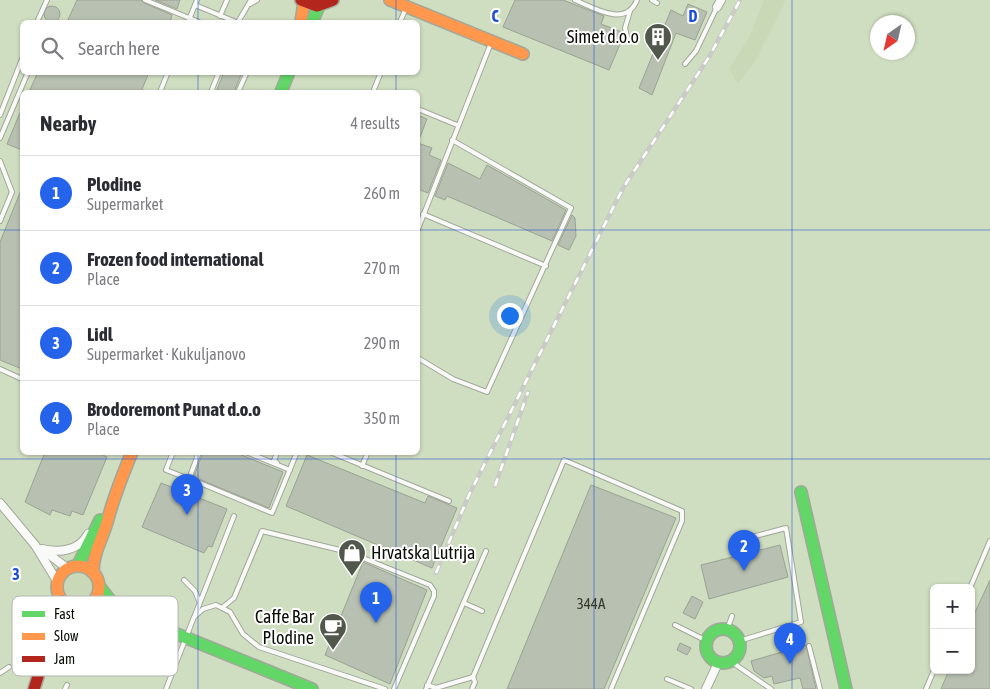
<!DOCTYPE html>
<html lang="en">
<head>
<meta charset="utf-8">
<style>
	body { margin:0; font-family:"Asap Condensed",sans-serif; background:#f2f2f3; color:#2b2b33 }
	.controls { position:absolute; right:15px; bottom:15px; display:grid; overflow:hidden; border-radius:8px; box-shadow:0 1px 4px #0004 }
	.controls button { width:45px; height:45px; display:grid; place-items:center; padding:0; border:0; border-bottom:1px solid #e1e1e2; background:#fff; color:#2b2b33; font:25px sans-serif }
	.compass { position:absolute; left:870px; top:15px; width:45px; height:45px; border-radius:50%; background:#fff; box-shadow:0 1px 4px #0004; rotate:214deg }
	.you { position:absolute; left:509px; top:315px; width:18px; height:18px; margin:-12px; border:4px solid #fff; border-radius:50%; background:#1a73e8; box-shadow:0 0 0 8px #1a73e833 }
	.badge { display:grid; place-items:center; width:32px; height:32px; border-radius:50%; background:#2563eb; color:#fff; font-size:16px; font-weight:700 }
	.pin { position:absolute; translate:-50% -41px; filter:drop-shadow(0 1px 2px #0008) }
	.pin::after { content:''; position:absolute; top:26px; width:18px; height:15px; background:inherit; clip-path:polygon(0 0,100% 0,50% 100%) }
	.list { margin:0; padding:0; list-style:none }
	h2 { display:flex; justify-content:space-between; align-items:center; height:65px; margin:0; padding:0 20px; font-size:21px }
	h2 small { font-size:16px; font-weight:400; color:#7c7c81 }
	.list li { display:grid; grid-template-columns:32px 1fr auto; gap:15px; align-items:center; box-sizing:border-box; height:75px; padding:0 20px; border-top:1px solid #e1e1e2 }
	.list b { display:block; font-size:19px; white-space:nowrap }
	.list p { margin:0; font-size:16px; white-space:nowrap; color:#7c7c81 }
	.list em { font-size:16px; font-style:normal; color:#7c7c81 }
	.icon { flex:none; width:28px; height:28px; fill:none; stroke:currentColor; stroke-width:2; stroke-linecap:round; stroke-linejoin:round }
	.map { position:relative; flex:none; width:990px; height:689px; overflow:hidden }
	.search { position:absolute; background:#fff; box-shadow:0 1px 4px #0004; left:20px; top:20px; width:400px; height:55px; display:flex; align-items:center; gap:12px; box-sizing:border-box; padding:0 18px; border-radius:8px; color:#7c7c81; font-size:19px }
	.panel { position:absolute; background:#fff; box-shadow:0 1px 4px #0004; left:20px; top:90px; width:400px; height:365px; border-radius:8px }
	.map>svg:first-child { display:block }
</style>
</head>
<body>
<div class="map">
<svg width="990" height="689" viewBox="0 0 990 689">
	<rect width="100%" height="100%" fill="#d7e0ce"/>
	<path fill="#cfdec0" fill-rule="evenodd" d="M0,0H990V689H0ZM22,22H418V72H22ZM878,22H908V52H878ZM22,92H418V452H22ZM934,588H971V670H934Z"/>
	<g fill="#c9d9b7">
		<path d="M764,0H786L755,61L738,84L729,69L749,37Z"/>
		<circle cx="78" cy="587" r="14"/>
	</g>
	<g fill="#b8c0b1" stroke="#9ba294">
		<path d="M77,0H141L144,3L172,15L170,22H67Z"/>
		<path d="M155,0H180L177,9Z"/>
		<path d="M515,0H563L604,16L601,24L622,32L623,37L609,70L503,27Z"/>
		<path d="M688,4L707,12L695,40L676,33L652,95L639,88L671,10L683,16Z"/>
		<circle cx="52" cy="14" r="8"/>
		<path d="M38,72H149L141,92H29Z"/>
		<path d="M224,72H242L234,92H216Z"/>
		<path d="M22,108V150L7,144Z"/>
		<path d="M418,115L427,119L418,142Z"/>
		<path d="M418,143L432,148L429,155L441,160L428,193L418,189Z"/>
		<path d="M448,163L480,179L487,165L566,210L552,241L447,196L445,200L435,196Z"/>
		<path d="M22,188V369L0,360V242Z"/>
		<path d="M572,215L575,218L576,236L569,250L558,245Z"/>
		<path d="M45,452H96L107,457L83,515L72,511L70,516L52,510L50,515L25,502Z"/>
		<path d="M203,452H234L283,472L269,508L201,480L193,479Z"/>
		<path d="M307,455L425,503L428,496L457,508L432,568L286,506Z"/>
		<path d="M161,483L227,509L212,547L208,546L204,553L142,527Z"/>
		<path d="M591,485L676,518L604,689H507Z"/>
		<path d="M780,545L788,577L709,599L701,565Z"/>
		<path d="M363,562L427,590L390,684L325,655Z"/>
		<path d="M990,580V689H941L949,670H971V621Z"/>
		<path d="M692,596L703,602L695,619L683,613Z"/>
		<path d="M680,643L691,648L687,655L677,650Z"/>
		<path d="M806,645L816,689H803L800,678L774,684L772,676L764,678L754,671L751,661Z"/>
	</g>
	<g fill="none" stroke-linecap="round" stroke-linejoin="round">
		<defs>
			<g id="lane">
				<path d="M145,0L199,22"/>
				<path d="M575,0C594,8 626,28 637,0"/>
				<path d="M652,0L657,3"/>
				<path d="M250,4L257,0"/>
				<path d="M195,5L236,22"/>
				<path d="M220,16L227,0"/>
				<path d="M37,22L47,0"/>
				<path d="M188,22L197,0"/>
				<path d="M238,22L251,0"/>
				<path d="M400,22L406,8"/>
				<path d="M628,41L625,28L630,11"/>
				<path d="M685,64L696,51L717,7"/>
				<path d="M160,92L168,72"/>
				<path d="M211,92L219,72"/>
				<path d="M238,92L247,72"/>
				<path d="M373,92L381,72"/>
				<path d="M418,109L457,125"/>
				<path d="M0,115L22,59"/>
				<path d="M0,138L28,72"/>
				<path d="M0,161L12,192L0,221"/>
				<path d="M423,214L546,266"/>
				<path d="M418,229L491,43"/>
				<path d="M418,358L453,379L487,392L571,208L452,140"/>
				<path d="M0,369L22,379"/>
				<path d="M173,452L166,470L189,479L199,452"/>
				<path d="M246,452L290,470"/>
				<path d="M330,452L449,501"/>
				<path d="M277,463L274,461L277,452"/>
				<path d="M362,466L368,452"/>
				<path d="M200,483L272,513L297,452"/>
				<path d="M184,580L195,591L199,601"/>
				<path d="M970,588L990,541"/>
				<path d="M464,603L482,611"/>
				<path d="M223,607L234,598L262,531L348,552L430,585L434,591V596L394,689"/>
				<path d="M195,615L234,516"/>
				<path d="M675,625L707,641"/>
				<path d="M727,630L732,616"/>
				<path d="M739,641L801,622L786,528L744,539"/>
				<path d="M809,646L820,689"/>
				<path d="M733,660L736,665L771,689"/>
				<path d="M0,673L9,667"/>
				<path d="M667,679L691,689"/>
				<path d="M427,685L436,688L473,677"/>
				<path d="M65,689L67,685"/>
				<path d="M166,689L194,617L203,609L216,605L230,612L243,634L259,647L385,689"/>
				<path d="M426,689L486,551"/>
				<path d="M472,689L475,682L473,677L564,460L682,511V521L611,689"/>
				<path d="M926,689L934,670"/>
			</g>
			<g id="street">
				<path d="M717,7L721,0"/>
				<path d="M0,503L35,545L57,581"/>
				<path d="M42,549C59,553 79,551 88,534"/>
				<path d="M43,550L67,568"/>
				<path d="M89,605L119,614L128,615"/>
				<path d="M706,689L718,663"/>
			</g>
			<g id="fast">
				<path d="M312,22L319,6"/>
				<path d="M281,92L289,72"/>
				<path d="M801,492L846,689"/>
				<path d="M78,565L100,520"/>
				<path d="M99,586L110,600L130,615L312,689"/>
				<circle cx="723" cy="646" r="17"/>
				<path d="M52,656L68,619L80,608"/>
			</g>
			<g id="slow">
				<path d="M390,0L523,54"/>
				<path d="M301,22L304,2"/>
				<circle cx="78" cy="587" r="21"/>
				<path d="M93,572C93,552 103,538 108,519C114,496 123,474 132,452"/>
			</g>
			<g id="jam">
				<path d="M301,0L317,6L333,0"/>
				<path d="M34,689L62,601"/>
			</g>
		</defs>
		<use href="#lane" stroke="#a1a89a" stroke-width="6"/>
		<use href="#street" stroke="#a1a89a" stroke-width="10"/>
		<use href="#fast" stroke="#a1a89a" stroke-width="14"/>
		<use href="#slow" stroke="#a1a89a" stroke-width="14"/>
		<use href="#jam" stroke="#a1a89a" stroke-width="14"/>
		<use href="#lane" stroke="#f9faf8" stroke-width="4"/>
		<use href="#street" stroke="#f9faf8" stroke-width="8"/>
		<use href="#fast" stroke="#63d668" stroke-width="11"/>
		<use href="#slow" stroke="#ff974d" stroke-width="11"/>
		<use href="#jam" stroke="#b3261e" stroke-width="11"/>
		<defs>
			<g id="rail">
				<path d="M495,486L528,392"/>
				<path d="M436,573L469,495L623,188L709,57L740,0"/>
			</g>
		</defs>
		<use href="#rail" stroke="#c8cbc6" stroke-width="4.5"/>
		<use href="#rail" stroke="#fff" stroke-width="2.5" stroke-dasharray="8" stroke-linecap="butt"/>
	</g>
	<path fill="none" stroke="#1d4ed8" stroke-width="1" stroke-opacity="0.55" d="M198,0V22M396,0V22M594,0V689M792,0V689M198,72V92M396,72V92M0,230H22M418,230H990M198,452V689M396,452V689M0,459H990"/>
	<defs>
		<symbol id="building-pin" viewBox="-11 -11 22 30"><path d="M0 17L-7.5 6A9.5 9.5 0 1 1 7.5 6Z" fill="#51584b" stroke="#fff"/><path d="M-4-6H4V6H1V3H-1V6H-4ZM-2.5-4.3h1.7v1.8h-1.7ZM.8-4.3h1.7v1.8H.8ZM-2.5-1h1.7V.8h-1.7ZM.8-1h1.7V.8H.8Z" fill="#fff"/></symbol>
		<symbol id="shop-pin" viewBox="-11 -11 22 30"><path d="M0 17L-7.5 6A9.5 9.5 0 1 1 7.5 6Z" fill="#51584b" stroke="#fff"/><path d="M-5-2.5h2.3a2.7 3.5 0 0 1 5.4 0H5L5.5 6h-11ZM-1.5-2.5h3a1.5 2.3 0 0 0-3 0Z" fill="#fff"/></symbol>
		<symbol id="cafe-pin" viewBox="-11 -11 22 30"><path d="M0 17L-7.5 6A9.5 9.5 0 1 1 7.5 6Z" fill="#51584b" stroke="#fff"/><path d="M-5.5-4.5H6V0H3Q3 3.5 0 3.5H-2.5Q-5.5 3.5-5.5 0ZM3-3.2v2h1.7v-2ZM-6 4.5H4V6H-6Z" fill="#fff"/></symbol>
	</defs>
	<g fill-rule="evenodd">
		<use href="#building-pin" x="642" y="21" width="32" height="43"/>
		<use href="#shop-pin" x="336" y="537" width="32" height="43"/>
		<use href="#cafe-pin" x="317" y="611" width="32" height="43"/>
	</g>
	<g text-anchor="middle" stroke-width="4" stroke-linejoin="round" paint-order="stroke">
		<g font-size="15" fill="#353a2f">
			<text x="591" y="609">344A</text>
		</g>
		<g font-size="18" fill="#090e04" stroke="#fff" text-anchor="end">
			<text x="639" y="43">Simet d.o.o</text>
			<text x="371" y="559" text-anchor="start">Hrvatska Lutrija</text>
			<text x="314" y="623">Caffe Bar<tspan x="314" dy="21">Plodine</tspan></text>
		</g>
	</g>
	<rect x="12" y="596" width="166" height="80" rx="8" fill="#fff" stroke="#b5b7b4" stroke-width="1"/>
	<rect x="22" y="611" width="23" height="6" fill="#63d668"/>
	<rect x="22" y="633" width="23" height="7" fill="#ff974d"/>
	<rect x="22" y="656" width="23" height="6" fill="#b3261e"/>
	<g font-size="14" fill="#090e04">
		<text x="54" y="619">Fast</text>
		<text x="54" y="641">Slow</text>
		<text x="54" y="664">Jam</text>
	</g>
	<g font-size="16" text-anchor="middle" font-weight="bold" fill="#1d4ed8" stroke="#fff" stroke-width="4" stroke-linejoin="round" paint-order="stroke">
		<text x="495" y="22">C</text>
		<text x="693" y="22">D</text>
		<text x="16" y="580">3</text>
	</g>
</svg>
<div class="controls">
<button>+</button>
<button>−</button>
</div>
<svg class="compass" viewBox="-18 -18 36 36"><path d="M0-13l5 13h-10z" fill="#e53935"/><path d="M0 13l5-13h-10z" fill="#7c7c81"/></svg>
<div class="you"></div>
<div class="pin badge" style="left:376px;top:623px">1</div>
<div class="pin badge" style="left:744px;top:571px">2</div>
<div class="pin badge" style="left:187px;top:515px">3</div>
<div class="pin badge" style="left:790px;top:664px">4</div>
<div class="search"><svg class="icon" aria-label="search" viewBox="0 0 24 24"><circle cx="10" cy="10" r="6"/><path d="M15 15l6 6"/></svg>Search here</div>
<section class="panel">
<h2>Nearby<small>4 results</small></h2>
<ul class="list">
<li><span class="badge">1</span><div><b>Plodine</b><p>Supermarket</p></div><em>260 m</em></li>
<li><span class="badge">2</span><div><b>Frozen food international</b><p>Place</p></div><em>270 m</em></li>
<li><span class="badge">3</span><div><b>Lidl</b><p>Supermarket · Kukuljanovo</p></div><em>290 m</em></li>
<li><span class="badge">4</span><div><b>Brodoremont Punat d.o.o</b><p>Place</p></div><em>350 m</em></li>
</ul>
</section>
</div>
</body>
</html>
